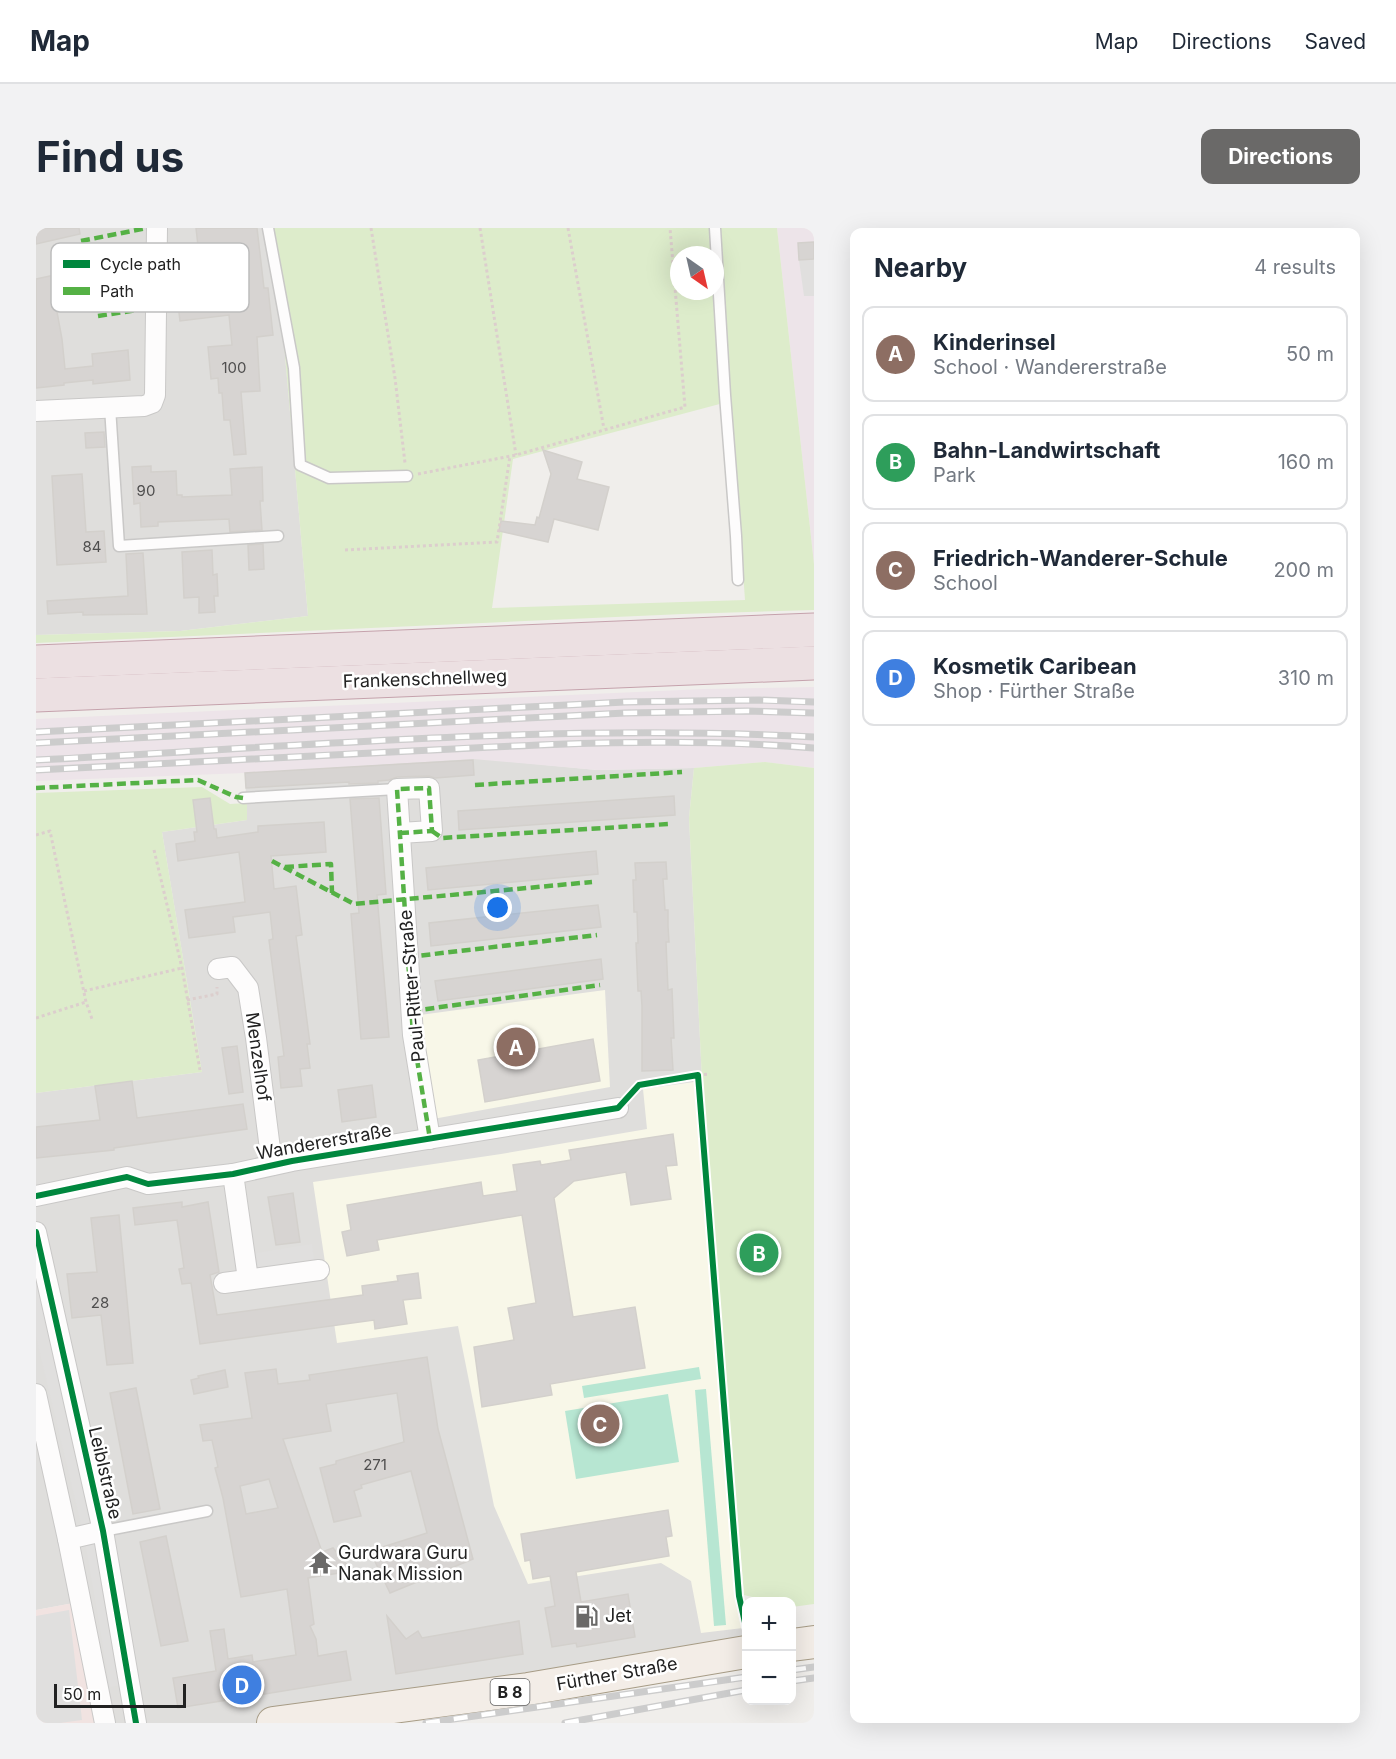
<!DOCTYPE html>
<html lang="en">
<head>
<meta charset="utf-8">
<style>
	body { margin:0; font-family:Inter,sans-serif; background:#f2f2f3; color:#1f2937 }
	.controls { position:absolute; right:18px; bottom:18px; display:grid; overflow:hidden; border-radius:12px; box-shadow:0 6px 24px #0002 }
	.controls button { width:54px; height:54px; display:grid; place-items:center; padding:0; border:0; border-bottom:2px solid #e0e1e3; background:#fff; color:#1f2937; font:30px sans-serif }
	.compass { position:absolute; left:634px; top:18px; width:54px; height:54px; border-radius:50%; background:#fff; box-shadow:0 6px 24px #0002; rotate:146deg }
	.scale { position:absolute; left:18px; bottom:15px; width:132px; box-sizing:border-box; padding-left:6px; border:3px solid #222; border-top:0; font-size:16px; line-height:21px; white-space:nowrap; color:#222; -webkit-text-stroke:4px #fff; paint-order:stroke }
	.you { position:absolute; left:462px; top:680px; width:21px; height:21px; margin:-15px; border:4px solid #fff; border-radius:50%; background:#1a73e8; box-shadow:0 0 0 9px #1a73e833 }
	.badge { display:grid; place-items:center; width:39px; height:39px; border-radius:50%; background:#6a6968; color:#fff; font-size:20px; font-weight:700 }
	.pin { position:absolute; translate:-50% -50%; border:3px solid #fff; box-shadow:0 2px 6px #0006 }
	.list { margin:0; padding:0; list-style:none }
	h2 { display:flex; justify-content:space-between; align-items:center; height:78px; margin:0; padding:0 24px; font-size:26px }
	h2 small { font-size:20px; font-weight:400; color:#747a83 }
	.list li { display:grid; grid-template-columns:39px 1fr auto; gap:18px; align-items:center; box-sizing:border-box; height:96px; margin:0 12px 12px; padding:0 12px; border:2px solid #e0e1e3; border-radius:12px }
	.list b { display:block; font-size:22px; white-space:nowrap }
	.list p { margin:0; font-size:20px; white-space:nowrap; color:#747a83 }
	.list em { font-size:20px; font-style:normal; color:#747a83 }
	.map { position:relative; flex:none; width:778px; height:1495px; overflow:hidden; border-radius:12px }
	header { display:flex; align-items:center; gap:36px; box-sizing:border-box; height:84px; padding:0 30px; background:#fff; border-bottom:2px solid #e0e1e3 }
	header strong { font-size:28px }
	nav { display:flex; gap:33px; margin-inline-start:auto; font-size:21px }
	.intro { display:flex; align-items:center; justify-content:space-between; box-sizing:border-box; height:144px; padding:0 36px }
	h1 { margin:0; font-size:42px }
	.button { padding:15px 27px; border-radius:12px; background:#6a6968; color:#fff; font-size:21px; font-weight:700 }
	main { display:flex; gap:36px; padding:0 36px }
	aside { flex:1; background:#fff; border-radius:12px; box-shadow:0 6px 24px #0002 }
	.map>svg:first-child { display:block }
</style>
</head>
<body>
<header>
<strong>Map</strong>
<nav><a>Map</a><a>Directions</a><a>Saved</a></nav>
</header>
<div class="intro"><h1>Find us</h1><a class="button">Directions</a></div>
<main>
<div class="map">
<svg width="778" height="1495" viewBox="0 0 778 1495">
	<rect width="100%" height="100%" fill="#f0eeeb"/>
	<g fill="#dfdedc">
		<path d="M0,0H227L247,105L272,388L144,403L0,407Z"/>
		<path d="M437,530L561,542L658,540L653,590L666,852L658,854L700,1369L707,1400L710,1423L291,1495H62L43,1374L0,1382V865L166,844L126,604L211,592L209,545Z"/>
	</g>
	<path fill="#f1e3e1" d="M43,1374L62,1495H0V1382Z"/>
	<g fill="#ede4e9">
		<path d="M741,0H778V336Z"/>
		<path d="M778,459V540L729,534L658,540L561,542L437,531L209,545L0,553V491L668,461Z"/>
	</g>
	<g fill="#f8f7e8">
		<path d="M569,762L574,859L397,891L384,787Z"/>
		<path d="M658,854L700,1369L707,1400L665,1405L655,1353L625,1335L492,1356L458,1278L422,1098L301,1115L277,954L465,926L611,901L607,861Z"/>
	</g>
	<g fill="#ddeccb" fill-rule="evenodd">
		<path d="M227,0H741L778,336V382L647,386L0,415V407L144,403L272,388L247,105ZM643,27H679V63H643ZM695,173L709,372L456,380L477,231Z"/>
		<path d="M729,534L778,540V1376L756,1379V1374L733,1373L708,1367L666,852L653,590L658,540Z"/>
		<path d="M166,559L194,576L211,575V592L126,604L166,844L0,865V565Z"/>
	</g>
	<g fill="#b7e6d2">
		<path d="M663,1139L665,1151L548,1170L546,1158Z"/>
		<path d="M670,1161L690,1397L678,1398L659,1162Z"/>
		<path d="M632,1166L643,1234L540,1251L529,1183Z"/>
	</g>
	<g fill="#e0dfde">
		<path d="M778,31V68H768L763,32Z"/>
		<path d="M276,1016L278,1031L222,1040L220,1025Z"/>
		<path d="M0,1053L61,1309L86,1457L74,1459L49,1313L0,1109Z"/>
		<path d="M33,1382L46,1492L24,1495H0V1388Z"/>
	</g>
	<g fill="#d7d4d2" stroke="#d3d0cc" stroke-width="1.5" fill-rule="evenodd">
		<path d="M0,0H43L44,6L0,16Z"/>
		<path d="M160,0H221L228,60H232L237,107L221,109L224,163L205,164L210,226L198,227L194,192H188L186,165H183L182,150L175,151L172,119L196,117L193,87L144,93L140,60L184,55L180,26L163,27Z"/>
		<path d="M778,14V31L763,32L762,15Z"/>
		<path d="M97,30L104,66L21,84L26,111L29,141L57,138L56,126L92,122L94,152L57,156V152L28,155V157L0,160V51Z"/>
		<path d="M68,204L69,219L50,220L49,205Z"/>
		<path d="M507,222L546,234L541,251L573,259L562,302L518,291L512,314L463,303L465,293L499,297L501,289L503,290L515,246Z"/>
		<path d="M115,238V244L140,243L141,267H146V269L196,267L194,241L226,239L227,273H224L226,302L194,304L193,291L122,294V298L105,299L104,275L98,276L96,239Z"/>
		<path d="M46,246L50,304L68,303L70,334L21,337L16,248Z"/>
		<path d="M227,316L228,341L213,342L212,317Z"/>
		<path d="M176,322L177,347L181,346L182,368H178L179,384L163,385V369L148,370L146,324Z"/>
		<path d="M107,325L111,386L47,387V384L12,386L11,373L92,368L90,326Z"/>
		<path d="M437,532L438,547L399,550L393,548L361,549L353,552L342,553V555L313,556V554L210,560L209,545Z"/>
		<path d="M638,568L639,587L423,602L422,583Z"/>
		<path d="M174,570L178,601H180L181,610L222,604V598L288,594L290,624L235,628L238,661L260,658L266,707L260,708L274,816H271L274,840L264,841L266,858L245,860L242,829L248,828L233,712L237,711L234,684L197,689L199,704L153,710L149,682L209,674L203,624L142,633L140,616L159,613L158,604H161L157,572Z"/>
		<path d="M343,570L350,666L341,667L353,809L325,811L315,686L323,685L314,571Z"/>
		<path d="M560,623L562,646L392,662L390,640Z"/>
		<path d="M630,634L631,651H627L629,682H632V698L633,714H630L632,762L636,761L638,810H635L637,842L606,843V778L605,763H602L600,715H602L601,684H598L597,652H600L599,635Z"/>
		<path d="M562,677L565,699L395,718L393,695Z"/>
		<path d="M565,731L567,751L402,773L399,753Z"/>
		<path d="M557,811L564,853L449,874L442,832Z"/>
		<path d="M201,818L207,864L193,866L186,820Z"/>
		<path d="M96,853L101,890L207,876L211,901L78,920V922L0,930V899L64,892L59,858Z"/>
		<path d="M336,857L340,889L306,894L302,862Z"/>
		<path d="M637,906L641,937L630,938L635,971L595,977L590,944L538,953L518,970L537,1089L599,1079L609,1140L514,1156L516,1167L446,1179L438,1119L478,1112L472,1080L500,1075L486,987L341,1012L343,1022L311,1028L306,1004L315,1002L311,977L445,954L447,968L481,963L477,937L504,933L505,937L535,932L533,922Z"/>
		<path d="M257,965L264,1014L240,1017L232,969Z"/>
		<path d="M146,974V979L172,974L183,1044L174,1047L181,1087L327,1067L326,1058L362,1053L361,1048L382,1045L385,1070L367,1072L371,1096L339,1101L338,1092L164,1116L155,1055L146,1056L143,1041L148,1040L141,992L99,997L97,980Z"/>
		<path d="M83,987L97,1135L71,1137L65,1087L36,1090L31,1046L61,1044L55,990Z"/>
		<path d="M391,1129L402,1201L437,1331L354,1365L334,1323L391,1305L375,1243L325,1257L326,1260L318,1263L325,1288L298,1294L284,1240L300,1236V1233L368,1214L361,1165L290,1176L295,1203L247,1211L286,1324L297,1320L316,1343L272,1350L278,1396L274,1398L280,1411L282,1428L310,1423L315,1452L142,1480L137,1450L180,1443L174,1403L188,1401L192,1431L216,1427L217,1434L260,1427L251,1361L205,1369L187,1270L179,1240L182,1239L176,1212L167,1213L164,1197L216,1190L209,1145L240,1141L242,1156L274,1152L273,1147ZM233,1251L242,1280L210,1286L204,1258Z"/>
		<path d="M189,1142L192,1159L158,1166L155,1152L163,1150L162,1148Z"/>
		<path d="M100,1160L124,1281L97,1286L74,1165Z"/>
		<path d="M632,1282L636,1308L630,1309L633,1328L540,1344L545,1374L592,1366L599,1409L541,1419L540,1415L516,1419L509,1380L519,1378L514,1348L497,1351L494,1332L489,1333L485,1306Z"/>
		<path d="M130,1308L152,1413L125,1418L104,1314Z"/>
		<path d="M351,1388L370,1411L382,1403L386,1410L483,1393L487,1426L360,1446Z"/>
	</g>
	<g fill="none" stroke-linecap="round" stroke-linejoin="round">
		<defs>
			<g id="lane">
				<path d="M232,0L258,140L264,237L293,250L371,248"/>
				<path d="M679,0L689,167L700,308L702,352"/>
				<path d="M74,179L83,318L242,308"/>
				<path d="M207,570L361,561"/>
				<path d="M67,1303L171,1283"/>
			</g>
			<g id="street">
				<path d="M0,183L108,178L116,175L119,167L121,0"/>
				<path d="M364,605L396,603L393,560L361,561L377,807L394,911"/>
				<path d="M182,741L196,739L212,760L220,810L236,937"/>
				<path d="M197,946L212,1051"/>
				<path d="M0,968L91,949L112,956L197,946L256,933L582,880"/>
				<path d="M0,1004L67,1303L100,1495"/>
				<path d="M188,1055L283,1042"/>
				<path d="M0,1166L32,1311L69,1495"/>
				<path d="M32,1311L67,1303"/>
			</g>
			<g id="primary">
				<path d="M756,1417L778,1414"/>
				<path d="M237,1495L492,1461L710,1424"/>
			</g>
			<g id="highway">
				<path d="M0,434L778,402"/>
				<path d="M0,467L778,435"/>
			</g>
		</defs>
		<use href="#lane" stroke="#c9c8c7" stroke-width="13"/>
		<use href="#street" stroke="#c9c8c7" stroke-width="22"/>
		<use href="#primary" stroke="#a79c86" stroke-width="34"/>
		<use href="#highway" stroke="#c5a2ac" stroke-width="35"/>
		<g stroke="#dccecd" stroke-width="3" stroke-dasharray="3 3" stroke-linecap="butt">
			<path d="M335,0L359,150L369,235"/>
			<path d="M444,0L480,227"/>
			<path d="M532,0L568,201"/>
			<path d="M382,246L480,227L649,179L634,0"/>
			<path d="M309,322L461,314L474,228"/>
			<path d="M0,607L14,603L50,774L56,791"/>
			<path d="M118,622L146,740L164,842"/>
			<path d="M48,763L146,740"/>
			<path d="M151,772L181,766V759"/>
			<path d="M0,790L50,774"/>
			<path d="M662,847L674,846"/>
		</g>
		<use href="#lane" stroke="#fdfcfc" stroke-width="10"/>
		<use href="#street" stroke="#fdfcfc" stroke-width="20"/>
		<use href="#primary" stroke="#f3ede7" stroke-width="32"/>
		<use href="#highway" stroke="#ece0e2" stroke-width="33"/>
		<defs>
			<g id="rail">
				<path d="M0,504L589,474L723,472L778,474"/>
				<path d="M0,515L589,485L711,483L778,485"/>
				<path d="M0,532C259,519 518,495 778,509"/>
				<path d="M0,542C125,536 250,529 375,523C509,516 644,509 778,520"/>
				<path d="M756,1442L778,1439"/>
				<path d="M756,1453L778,1450"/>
				<path d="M390,1495L710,1449"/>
				<path d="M529,1495L710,1462"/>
			</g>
		</defs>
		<use href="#rail" stroke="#ccc" stroke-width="7"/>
		<use href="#rail" stroke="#fff" stroke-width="4.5" stroke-dasharray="14" stroke-linecap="butt"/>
		<g stroke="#55b145" stroke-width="4.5" stroke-dasharray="9 4.5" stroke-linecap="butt">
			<path d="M45,13L111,0"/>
			<path d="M62,88L121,79"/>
			<path d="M439,557L646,544"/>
			<path d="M0,560L162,552L200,569L207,570"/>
			<path d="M396,603L406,610L633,596"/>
			<path d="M364,605L396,603L393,560L361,561L377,807L394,911"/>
			<path d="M236,633L318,676L556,654"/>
			<path d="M249,639L295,636L296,665"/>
			<path d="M372,729L561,707"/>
			<path d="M376,783L564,757"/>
		</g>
		<defs>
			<g id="cycleway">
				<path d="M0,968L91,949L112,956L197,946L256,933L582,880L603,857L662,847L703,1368L710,1399"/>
				<path d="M0,1004L67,1303L100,1495"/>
			</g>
		</defs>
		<use href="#cycleway" stroke="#fff" stroke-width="10"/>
		<use href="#cycleway" stroke="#00873e" stroke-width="6"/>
	</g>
	<defs>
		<symbol id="temple-bare" viewBox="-9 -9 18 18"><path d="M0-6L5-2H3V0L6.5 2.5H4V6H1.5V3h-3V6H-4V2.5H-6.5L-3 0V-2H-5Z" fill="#6a6968" stroke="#fff" stroke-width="2.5" paint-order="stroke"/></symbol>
		<symbol id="fuel-bare" viewBox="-9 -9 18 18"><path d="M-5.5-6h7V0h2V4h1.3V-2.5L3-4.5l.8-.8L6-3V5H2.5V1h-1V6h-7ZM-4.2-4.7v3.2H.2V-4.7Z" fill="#6a6968" stroke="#fff" stroke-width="2.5" paint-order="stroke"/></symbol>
	</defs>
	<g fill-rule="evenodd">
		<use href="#temple-bare" x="268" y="1318" width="33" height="33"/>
		<use href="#fuel-bare" x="534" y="1372" width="33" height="33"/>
	</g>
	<g text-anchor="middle" stroke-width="5" stroke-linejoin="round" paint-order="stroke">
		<g font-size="15" fill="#4f4e4e">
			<text x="198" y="145">100</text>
			<text x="110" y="268">90</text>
			<text x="56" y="324">84</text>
			<text x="64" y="1080">28</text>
			<text x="339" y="1242">271</text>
		</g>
		<rect fill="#fff" stroke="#646464" stroke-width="1.5" x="454.5" y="1451" width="39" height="26" rx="4.5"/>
		<g font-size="16" font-weight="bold" fill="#222">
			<text x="474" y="1470">B 8</text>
		</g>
		<g font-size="18" fill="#222" stroke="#fff">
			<text transform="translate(389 451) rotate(-2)" y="6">Frankenschnellweg</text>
			<text transform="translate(376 758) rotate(-95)" y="6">Paul-Ritter-Straße</text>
			<text transform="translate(222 829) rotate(82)" y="6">Menzelhof</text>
			<text transform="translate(288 914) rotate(-10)" y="6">Wandererstraße</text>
			<text transform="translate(69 1245) rotate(77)" y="6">Leiblstraße</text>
			<text transform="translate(581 1446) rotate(-10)" y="6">Fürther Straße</text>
		</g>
		<g font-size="18" fill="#222" stroke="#fff" text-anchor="start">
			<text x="302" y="1331">Gurdwara Guru<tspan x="302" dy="21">Nanak Mission</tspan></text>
			<text x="569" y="1394">Jet</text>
		</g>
	</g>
	<rect x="15" y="15" width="198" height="69" rx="9" fill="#fff" stroke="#bdbdbd" stroke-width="1.5"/>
	<rect x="27" y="32" width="27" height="8" fill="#00873e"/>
	<rect x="27" y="59" width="27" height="8" fill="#55b145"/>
	<g font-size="16" fill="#222">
		<text x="64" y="42">Cycle path</text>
		<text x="64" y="69">Path</text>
	</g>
</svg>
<div class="controls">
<button>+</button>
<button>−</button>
</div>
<svg class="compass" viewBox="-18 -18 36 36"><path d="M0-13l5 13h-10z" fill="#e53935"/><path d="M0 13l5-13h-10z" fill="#747a83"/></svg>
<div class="scale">50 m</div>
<div class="you"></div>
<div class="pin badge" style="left:480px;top:819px;background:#8d6e63">A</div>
<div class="pin badge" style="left:723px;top:1025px;background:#2e9e5b">B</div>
<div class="pin badge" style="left:564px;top:1196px;background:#8d6e63">C</div>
<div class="pin badge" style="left:206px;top:1457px;background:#3f7fe0">D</div>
</div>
<aside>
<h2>Nearby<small>4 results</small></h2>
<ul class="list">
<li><span class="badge" style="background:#8d6e63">A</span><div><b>Kinderinsel</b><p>School · Wandererstraße</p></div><em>50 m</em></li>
<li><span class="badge" style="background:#2e9e5b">B</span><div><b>Bahn-Landwirtschaft</b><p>Park</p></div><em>160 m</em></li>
<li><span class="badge" style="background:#8d6e63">C</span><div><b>Friedrich-Wanderer-Schule</b><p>School</p></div><em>200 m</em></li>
<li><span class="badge" style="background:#3f7fe0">D</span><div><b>Kosmetik Caribean</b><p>Shop · Fürther Straße</p></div><em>310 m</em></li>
</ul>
</aside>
</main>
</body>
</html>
